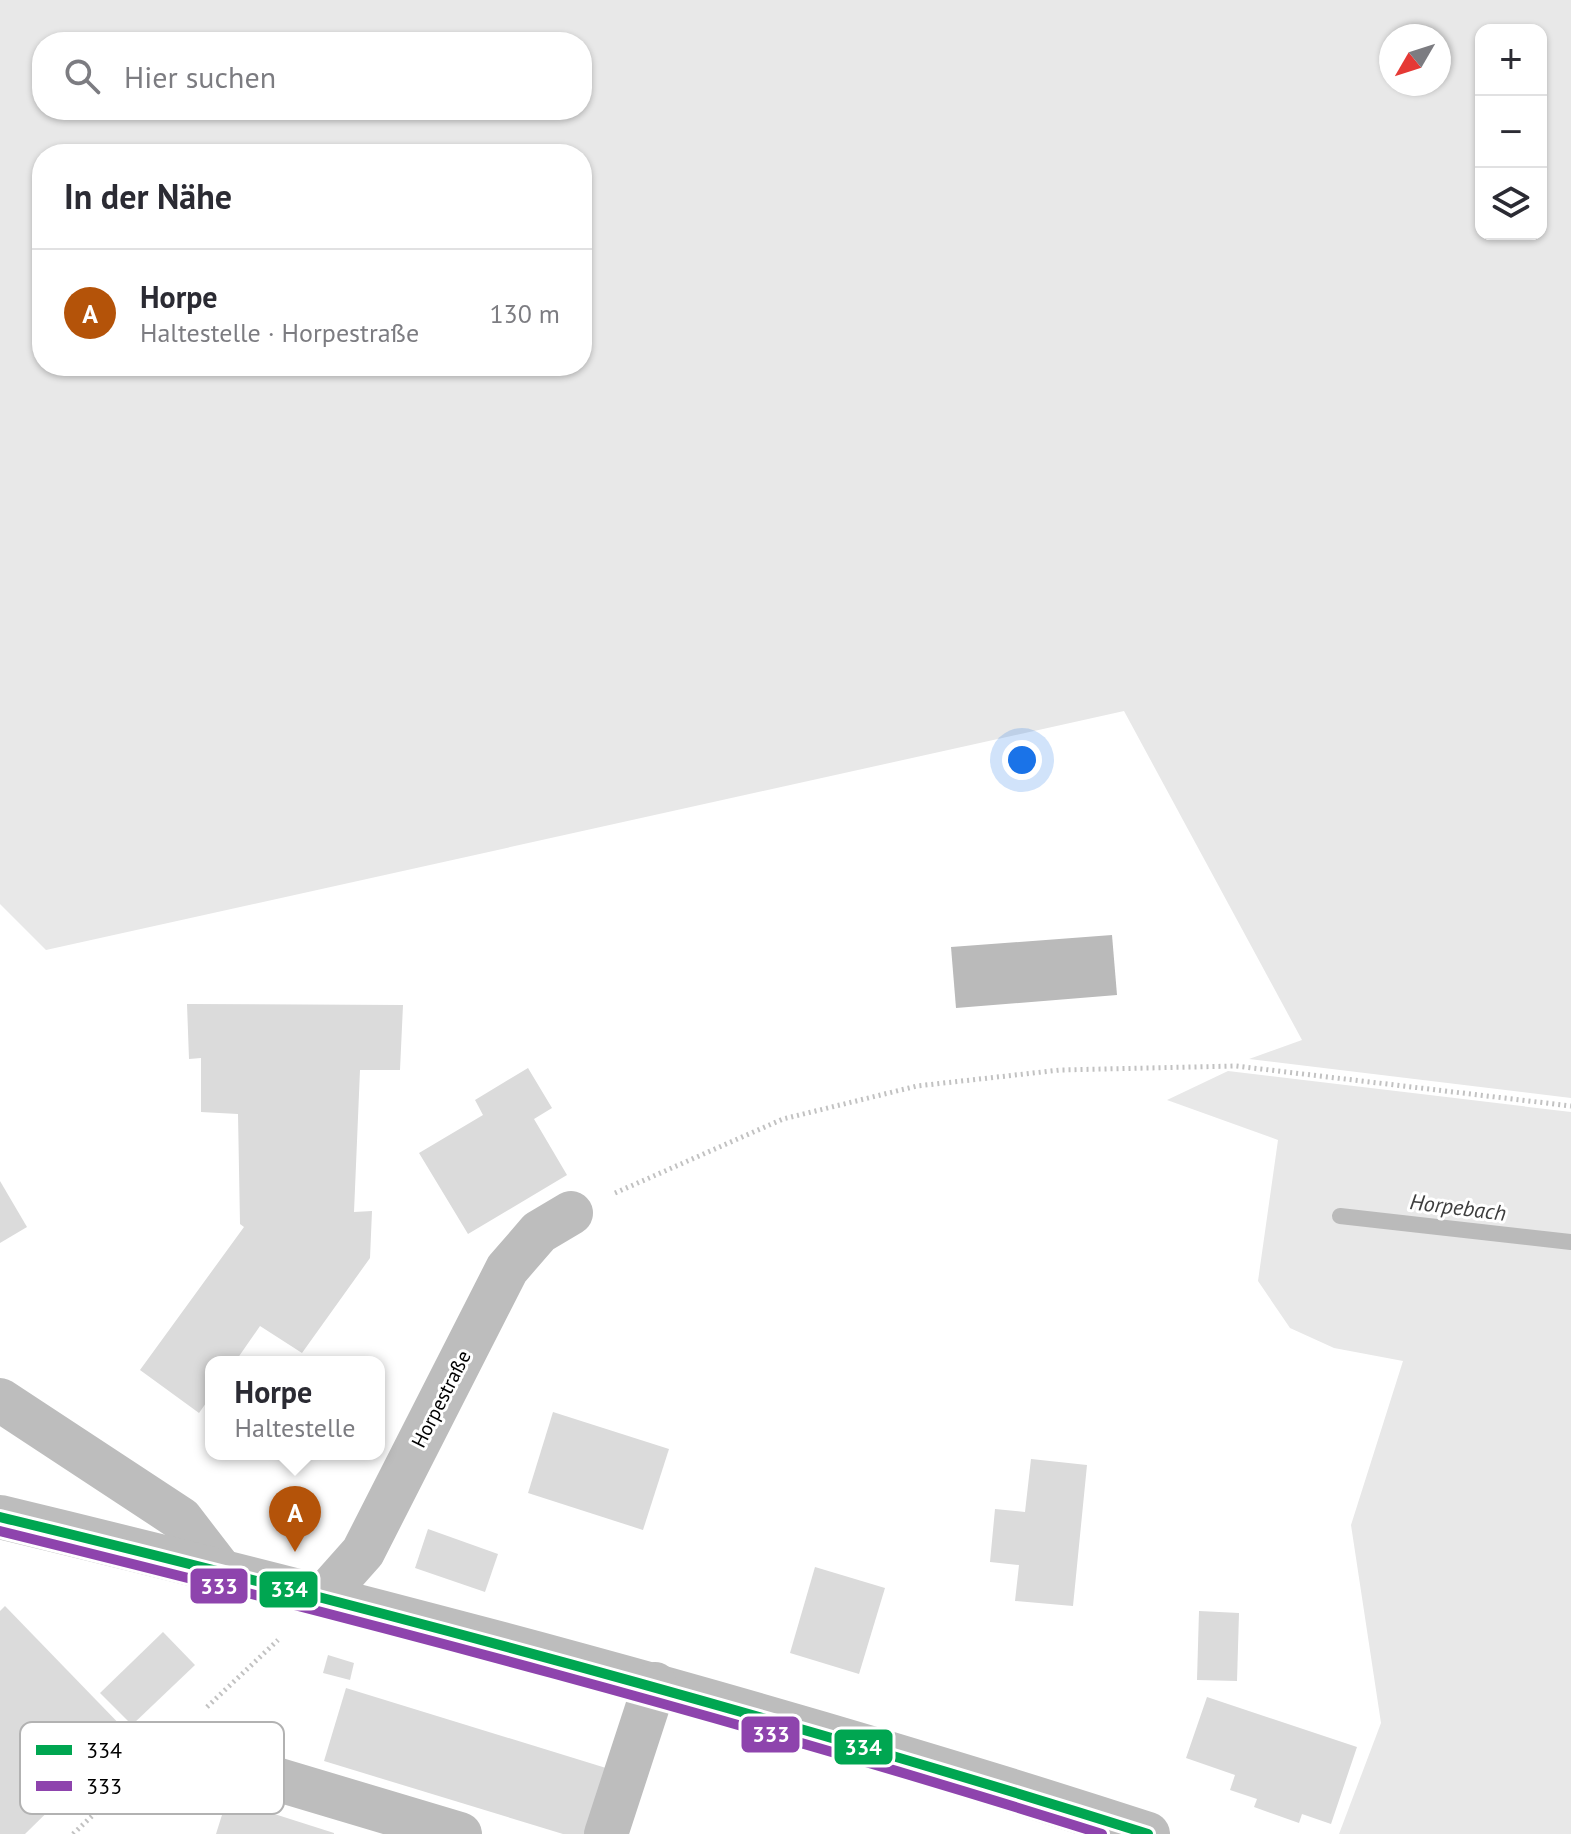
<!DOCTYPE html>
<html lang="de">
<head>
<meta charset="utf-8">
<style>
	body { margin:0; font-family:"PT Sans",sans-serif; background:#f2f2f3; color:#2b2b33 }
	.controls { position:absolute; right:24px; top:24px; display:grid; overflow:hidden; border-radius:16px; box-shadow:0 2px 6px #0004 }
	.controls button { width:72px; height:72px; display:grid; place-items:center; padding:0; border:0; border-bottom:2px solid #e1e1e2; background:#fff; color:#2b2b33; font:40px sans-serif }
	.compass { position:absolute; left:1379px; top:24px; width:72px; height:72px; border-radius:50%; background:#fff; box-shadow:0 2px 6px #0004; rotate:231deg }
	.you { position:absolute; left:1022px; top:760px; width:28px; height:28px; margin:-20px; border:6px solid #fff; border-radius:50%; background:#1a73e8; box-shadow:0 0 0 12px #1a73e833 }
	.badge { display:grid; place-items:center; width:52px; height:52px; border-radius:50%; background:#b45309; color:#fff; font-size:26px; font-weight:700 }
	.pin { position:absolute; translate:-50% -66px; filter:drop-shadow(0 2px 4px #0008) }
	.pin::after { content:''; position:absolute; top:42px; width:28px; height:24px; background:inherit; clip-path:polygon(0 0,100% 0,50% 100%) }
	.popup { position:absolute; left:205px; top:1356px; width:180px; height:104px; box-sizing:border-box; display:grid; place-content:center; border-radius:16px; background:#fff; filter:drop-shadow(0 2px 6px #0005); font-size:26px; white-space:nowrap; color:#7c7c81 }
	.popup b { font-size:30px; color:#2b2b33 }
	.popup::after { content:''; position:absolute; left:50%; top:100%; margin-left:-16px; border:16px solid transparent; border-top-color:#fff }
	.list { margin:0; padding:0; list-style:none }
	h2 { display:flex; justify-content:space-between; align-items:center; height:104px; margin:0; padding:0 32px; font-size:34px }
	h2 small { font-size:26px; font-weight:400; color:#7c7c81 }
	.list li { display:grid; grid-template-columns:52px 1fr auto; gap:24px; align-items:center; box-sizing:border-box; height:128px; padding:0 32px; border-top:2px solid #e1e1e2 }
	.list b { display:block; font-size:30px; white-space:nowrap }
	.list p { margin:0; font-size:26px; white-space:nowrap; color:#7c7c81 }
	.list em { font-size:26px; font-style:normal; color:#7c7c81 }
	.icon { flex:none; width:44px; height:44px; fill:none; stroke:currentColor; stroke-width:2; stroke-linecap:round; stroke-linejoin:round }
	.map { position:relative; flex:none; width:1571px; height:1834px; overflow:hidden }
	.search { position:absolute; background:#fff; box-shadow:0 2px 6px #0004; left:32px; top:32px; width:560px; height:88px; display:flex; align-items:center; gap:20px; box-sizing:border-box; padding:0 28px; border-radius:32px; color:#7c7c81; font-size:30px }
	.panel { position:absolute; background:#fff; box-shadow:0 2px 6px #0004; left:32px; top:144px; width:560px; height:232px; border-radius:32px }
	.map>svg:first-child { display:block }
</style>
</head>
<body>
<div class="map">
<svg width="1571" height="1834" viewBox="0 0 1571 1834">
	<rect width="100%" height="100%" fill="#fff"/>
	<g fill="#e8e8e8" fill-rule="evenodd">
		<path d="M0,0H1571V1098L1249,1059L1302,1040L1124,711L46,950L0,904ZM1541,30V234H1481V30ZM1391,36H1439V84H1391ZM42,42H582V110H42ZM42,154H582V366H42Z"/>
		<path d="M1228,1071L1571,1112V1834H1339L1381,1723L1351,1525L1403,1361L1334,1348L1290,1328L1258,1281L1278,1140L1167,1100Z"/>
	</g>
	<path fill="#bababa" d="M1112,935L1117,995L956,1008L951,947Z"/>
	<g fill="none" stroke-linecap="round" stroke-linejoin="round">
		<path stroke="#bababa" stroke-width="16" d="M1340,1216L1571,1242"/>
	</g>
	<g fill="#dbdbdb">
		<path d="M187,1004L403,1005L400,1070H360L354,1212L372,1211L370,1258L302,1353L260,1326L235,1362H211V1396L199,1413L140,1370L244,1227L240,1224L238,1114L201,1112V1058L189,1059Z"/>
		<path d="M528,1068L552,1108L534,1119L567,1175L468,1234L419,1153L483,1115L475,1100Z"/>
		<path d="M0,1181L27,1227L0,1243Z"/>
		<path d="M553,1412L669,1449L643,1530L528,1493Z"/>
		<path d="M1031,1459L1087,1465L1073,1606L1015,1601L1019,1565L990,1562L995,1509L1025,1512Z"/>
		<path d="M428,1529L498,1554L485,1592L415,1568Z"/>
		<path d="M815,1567L885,1588L859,1674L790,1653Z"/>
		<path d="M5,1606L128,1733L25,1834H0V1611Z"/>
		<path d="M1199,1611L1239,1613L1237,1681L1197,1680Z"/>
		<path d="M163,1632L195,1665L132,1725L100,1693Z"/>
		<path d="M328,1655L354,1663L350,1680L323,1673Z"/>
		<path d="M346,1688L606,1768L585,1834H563L324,1761Z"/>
		<path d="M1207,1697L1357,1747L1331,1824L1302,1814L1299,1823L1254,1807L1257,1799L1230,1790L1235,1775L1186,1758Z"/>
		<path d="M227,1799L334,1833V1834H216Z"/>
	</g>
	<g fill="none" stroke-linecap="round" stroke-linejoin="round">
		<g stroke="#c2c2c2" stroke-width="5" stroke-dasharray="2 4" stroke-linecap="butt">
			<path d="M615,1193L783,1119L917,1086L1060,1070L1236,1066L1571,1106"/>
			<path d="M207,1707L278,1640"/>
			<path d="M73,1834L130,1780"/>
		</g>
		<g stroke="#bdbdbd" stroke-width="44">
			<path d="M0,1400L181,1519L221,1571"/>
			<path d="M0,1517C386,1610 770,1711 1148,1834"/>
			<path d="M323,1597L363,1552L507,1269L539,1232L571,1213"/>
			<path d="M165,1746L460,1834"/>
			<path d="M606,1834L655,1684"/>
		</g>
		<defs>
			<path id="bus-1" d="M0,1517C386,1611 769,1714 1148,1834"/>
			<path id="bus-2" d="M0,1531C370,1622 738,1719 1102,1834"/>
		</defs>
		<use href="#bus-1" stroke="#fff" stroke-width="16"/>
		<use href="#bus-2" stroke="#fff" stroke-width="16"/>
		<use href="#bus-1" stroke="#00a651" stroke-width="10"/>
		<use href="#bus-2" stroke="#8e44ad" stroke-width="10"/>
	</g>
	<g text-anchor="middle" stroke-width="6" stroke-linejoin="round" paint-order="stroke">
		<g font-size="20" fill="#000" stroke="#fff">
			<text transform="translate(441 1399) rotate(-63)" y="7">Horpestraße</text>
		</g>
		<g font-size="22" font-style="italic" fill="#3d3d3d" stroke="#fff">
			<text transform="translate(1458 1207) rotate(7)" y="8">Horpebach</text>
		</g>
	</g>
	<rect x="20" y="1722" width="264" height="92" rx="12" fill="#fff" stroke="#b2b2b2" stroke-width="2"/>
	<rect x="36" y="1745" width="36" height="10" fill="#00a651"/>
	<rect x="36" y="1781" width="36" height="10" fill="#8e44ad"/>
	<g font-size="22" fill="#000">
		<text x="86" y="1758">334</text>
		<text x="86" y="1794">333</text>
	</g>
	<g stroke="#fff" stroke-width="3">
		<rect x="189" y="1567" width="60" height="38" rx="8" fill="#8e44ad"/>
		<rect x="258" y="1570" width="61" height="39" rx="8" fill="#00a651"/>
		<rect x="740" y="1715" width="61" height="39" rx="8" fill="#8e44ad"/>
		<rect x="833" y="1728" width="61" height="38" rx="8" fill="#00a651"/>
	</g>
	<g font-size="22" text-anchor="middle" font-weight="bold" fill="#fff">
		<text x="219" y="1594">333</text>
		<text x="289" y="1597">334</text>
		<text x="771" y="1742">333</text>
		<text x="863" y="1755">334</text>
	</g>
</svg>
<div class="controls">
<button>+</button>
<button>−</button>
<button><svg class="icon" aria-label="layers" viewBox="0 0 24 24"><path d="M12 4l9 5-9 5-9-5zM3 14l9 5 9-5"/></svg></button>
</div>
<svg class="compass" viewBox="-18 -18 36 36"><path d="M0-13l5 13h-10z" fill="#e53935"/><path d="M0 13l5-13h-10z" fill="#7c7c81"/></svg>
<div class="you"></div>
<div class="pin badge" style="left:295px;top:1552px">A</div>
<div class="popup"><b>Horpe</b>Haltestelle</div>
<div class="search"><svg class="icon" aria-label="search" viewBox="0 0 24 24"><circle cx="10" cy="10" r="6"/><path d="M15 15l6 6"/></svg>Hier suchen</div>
<section class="panel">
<h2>In der Nähe<small></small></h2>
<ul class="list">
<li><span class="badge">A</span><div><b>Horpe</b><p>Haltestelle · Horpestraße</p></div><em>130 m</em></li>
</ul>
</section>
</div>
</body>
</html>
